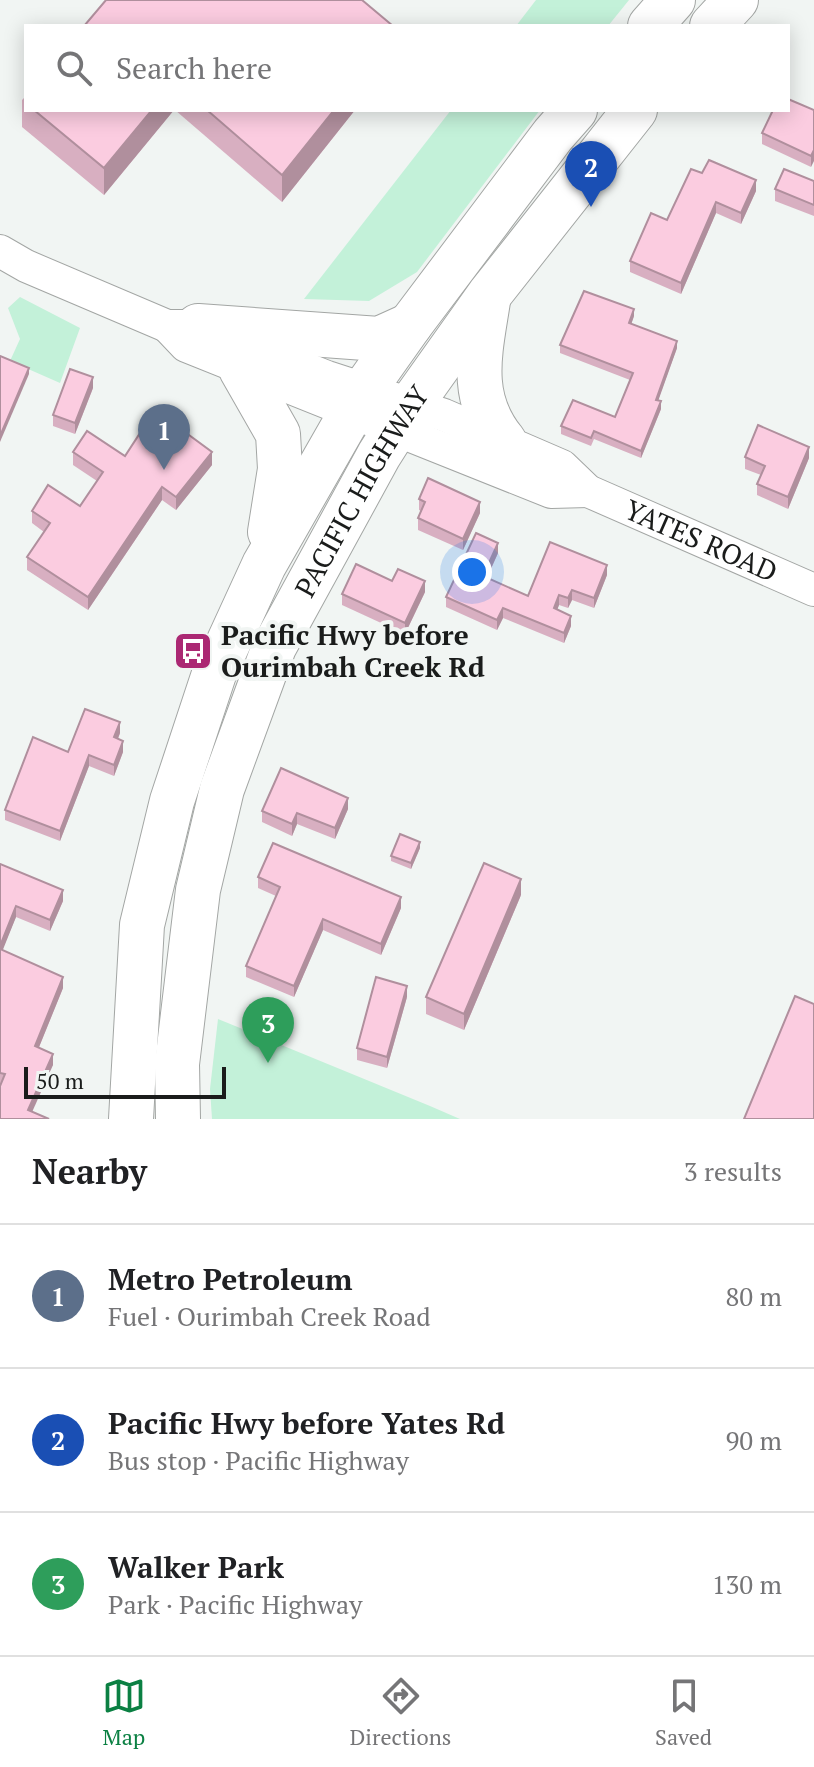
<!DOCTYPE html>
<html lang="en">
<head>
<meta charset="utf-8">
<style>
	body { margin:0; font-family:"PT Serif",serif; background:#f6f6f6; color:#202124 }
	.scale { position:absolute; left:24px; bottom:20px; width:202px; box-sizing:border-box; padding-left:8px; border:4px solid #1a1c1b; border-top:0; font-size:22px; line-height:28px; white-space:nowrap; color:#1a1c1b; -webkit-text-stroke:6px #f1f5f3; paint-order:stroke }
	.you { position:absolute; left:472px; top:572px; width:28px; height:28px; margin:-20px; border:6px solid #fff; border-radius:50%; background:#1a73e8; box-shadow:0 0 0 12px #1a73e833 }
	.badge { display:grid; place-items:center; width:52px; height:52px; border-radius:50%; background:#0b8043; color:#fff; font-size:26px; font-weight:700 }
	.pin { position:absolute; translate:-50% -66px; filter:drop-shadow(0 2px 4px #0008) }
	.pin::after { content:''; position:absolute; top:42px; width:28px; height:24px; background:inherit; clip-path:polygon(0 0,100% 0,50% 100%) }
	.list { margin:0; padding:0; list-style:none }
	h2 { display:flex; justify-content:space-between; align-items:center; height:104px; margin:0; padding:0 32px; font-size:34px }
	h2 small { font-size:26px; font-weight:400; color:#757577 }
	.list li { display:grid; grid-template-columns:52px 1fr auto; gap:24px; align-items:center; box-sizing:border-box; height:144px; padding:0 32px; border-top:2px solid #e0e0e0 }
	.list b { display:block; font-size:30px; white-space:nowrap }
	.list p { margin:0; font-size:26px; white-space:nowrap; color:#757577 }
	.list em { font-size:26px; font-style:normal; color:#757577 }
	.icon { flex:none; width:44px; height:44px; fill:none; stroke:currentColor; stroke-width:2; stroke-linecap:round; stroke-linejoin:round }
	.map { position:relative; flex:none; width:814px; height:1119px; overflow:hidden }
	.search { position:absolute; background:#fff; box-shadow:0 4px 20px #0003; left:24px; right:24px; top:24px; height:88px; display:flex; align-items:center; gap:20px; box-sizing:border-box; padding:0 28px; border-radius:0px; color:#757577; font-size:30px }
	.sheet { height:536px; background:#fff }
	nav { display:flex; justify-content:space-around; align-items:center; box-sizing:border-box; height:112px; border-top:2px solid #e0e0e0; background:#fff; font-size:22px; color:#757577 }
	nav a { display:grid; justify-items:center; gap:4px }
	nav .on { color:#0b8043 }
	.map>svg:first-child { display:block }
</style>
</head>
<body>
<div class="map">
<svg width="814" height="1119" viewBox="0 0 814 1119">
	<rect width="100%" height="100%" fill="#f1f5f3"/>
	<g fill="#c3f1d9">
		<path d="M536,0H629L608,26H516Z"/>
		<path d="M451,110H540L417,272L369,301L304,299Z"/>
		<path d="M20,297L80,328L60,383L10,361L20,339L8,308Z"/>
		<path d="M218,1019L430,1106L460,1119H212L210,1089Z"/>
	</g>
	<g fill="none" stroke-linecap="round" stroke-linejoin="round">
		<defs>
			<g id="street">
				<path id="s1" d="M0,251L26,266L167,326H198L327,377L444,415L562,466L588,491L814,590"/>
				<path d="M167,326L186,346L551,492L588,491"/>
			</g>
			<g id="primary">
				<path d="M650,26L673,0"/>
				<path d="M712,26L736,0"/>
				<path d="M488,301C480,353 468,397 504,441"/>
				<path d="M198,326L379,339L410,325"/>
				<path d="M241,369L278,434L280,469L270,532"/>
				<path d="M131,1119L142,925L172,801L214,674L264,565L364,390L410,325L553,135L575,110"/>
				<path id="s2" d="M178,1119L177,1064L198,890L222,789L274,647L379,455L410,406L489,295L635,110"/>
			</g>
		</defs>
		<use href="#street" stroke="#a3a6a4" stroke-width="34"/>
		<use href="#primary" stroke="#a3a6a4" stroke-width="46"/>
		<use href="#street" stroke="#fff" stroke-width="32"/>
		<use href="#primary" stroke="#fff" stroke-width="44"/>
	</g>
	<g fill="#d8afc1">
		<path d="M26,96V110H174L104,195L22,127V100Z"/>
		<path d="M175,110H355L282,202Z"/>
		<path d="M814,110L811,167L762,144V133Z"/>
		<path d="M702,173L756,191L741,224L716,213L681,294L630,272V261L667,220Z"/>
		<path d="M814,181V216L775,201V189Z"/>
		<path d="M634,316L631,324L677,348L658,400L661,409L641,458L594,439L591,446L561,434V426L615,417L630,380L560,353V345Z"/>
		<path d="M93,388L75,434L53,426V415Z"/>
		<path d="M73,452L125,456L212,465L176,510L162,500L88,610L27,570V557L44,532L32,523V511L80,506L97,481L73,465Z"/>
		<path d="M745,457L809,458L788,509L757,495V484L761,475L745,469Z"/>
		<path d="M419,499L480,513L463,550L418,530V518L421,511L419,510Z"/>
		<path d="M498,553L487,578L528,596L607,575L594,608L572,600L568,608L559,605L557,610L571,626L564,643L503,618L497,630L446,607V597Z"/>
		<path d="M392,581L425,592L405,634L342,605V594Z"/>
		<path d="M120,733L118,739L123,752L114,776L89,766L60,841L5,820V810L68,752Z"/>
		<path d="M348,809L335,839L297,824L292,836L262,822V811Z"/>
		<path d="M420,848L411,869L391,861V856Z"/>
		<path d="M0,864L63,901L50,931L16,917L2,950L63,988L39,1047L53,1065L0,1119Z"/>
		<path d="M258,877L401,908L381,955L323,930L294,997L246,977V966L276,896L258,888Z"/>
		<path d="M521,895L464,1030L426,1014V997Z"/>
		<path d="M407,997L387,1068L357,1060V1048Z"/>
	</g>
	<g fill="#b08f9d">
		<path d="M152,110H174L104,195V168Z"/>
		<path d="M334,110H355L282,202V175Z"/>
		<path d="M814,150V161L811,167V156Z"/>
		<path d="M756,180V191L741,224V213Z"/>
		<path d="M716,202V213L681,294V283Z"/>
		<path d="M634,309V316L629,331V323Z"/>
		<path d="M677,341V348L656,407V400Z"/>
		<path d="M29,368V374L0,442V436Z"/>
		<path d="M93,377V388L75,434V423Z"/>
		<path d="M661,401V409L641,458V451Z"/>
		<path d="M809,447V458L788,509V497Z"/>
		<path d="M212,452V465L176,510V497Z"/>
		<path d="M162,487V500L88,610V597Z"/>
		<path d="M480,502V513L463,550V539Z"/>
		<path d="M498,543V553L483,586V576Z"/>
		<path d="M607,565V575L594,608V598Z"/>
		<path d="M425,581V592L405,634V623Z"/>
		<path d="M572,590V600L568,608V598Z"/>
		<path d="M559,595V605L554,618V608Z"/>
		<path d="M503,608V618L497,630V620Z"/>
		<path d="M571,616V626L564,643V633Z"/>
		<path d="M120,722V733L114,748V737Z"/>
		<path d="M123,741V752L114,776V765Z"/>
		<path d="M89,755V766L60,841V831Z"/>
		<path d="M348,798V809L335,839V828Z"/>
		<path d="M297,813V824L292,836V824Z"/>
		<path d="M420,842V848L411,869V863Z"/>
		<path d="M521,879V895L464,1030V1014Z"/>
		<path d="M63,890V901L50,931V920Z"/>
		<path d="M401,897V908L381,955V944Z"/>
		<path d="M16,906V917L0,957V946Z"/>
		<path d="M323,919V930L294,997V986Z"/>
		<path d="M63,977V988L35,1057V1046Z"/>
		<path d="M407,986V997L387,1068V1057Z"/>
		<path d="M53,1054V1065L29,1119L28,1110Z"/>
	</g>
	<g fill="#fbcce0" stroke="#b08f9d" stroke-width="2">
		<path d="M106,0H362L393,26H84Z"/>
		<path d="M788,99L814,110V150L811,156L762,133L773,110H788Z"/>
		<path d="M34,110H152L104,168Z"/>
		<path d="M207,110H334L282,175Z"/>
		<path d="M709,160L756,180L741,213L716,202L681,283L630,261L651,213L667,220L691,169L702,173Z"/>
		<path d="M784,169L814,181V205L775,189Z"/>
		<path d="M584,291L634,309L629,323L677,341L656,400L661,401L641,451L594,431L591,438L561,426L573,400L615,417L633,373L560,345Z"/>
		<path d="M0,356L29,368L0,436Z"/>
		<path d="M70,369L93,377L75,423L53,415Z"/>
		<path d="M155,410L212,452L176,497L162,487L88,597L27,557L50,523L32,511L48,485L80,506L103,472L73,452L87,431L125,456Z"/>
		<path d="M758,425L809,447L788,497L757,484L765,466L745,457Z"/>
		<path d="M428,478L480,502L463,539L418,518L425,502L419,499Z"/>
		<path d="M476,533L498,543L483,576L528,596L550,542L607,565L594,598L572,590L568,598L559,595L554,608L571,616L564,633L503,608L497,620L446,597Z"/>
		<path d="M356,564L392,581L398,569L425,581L405,623L342,594Z"/>
		<path d="M85,709L120,722L114,737L123,741L114,765L89,755L60,831L5,810L33,737L68,752Z"/>
		<path d="M281,768L348,798L335,828L297,813L292,824L262,811Z"/>
		<path d="M400,834L420,842L411,863L391,856Z"/>
		<path d="M273,843L401,897L381,944L323,919L294,986L246,966L280,887L258,877Z"/>
		<path d="M484,863L521,879L464,1014L426,997Z"/>
		<path d="M0,864L63,890L50,920L16,906L0,946Z"/>
		<path d="M0,949L63,977L35,1046L53,1054L28,1110L49,1119H0V1086L5,1074L0,1073Z"/>
		<path d="M376,977L407,986L387,1057L357,1048Z"/>
		<path d="M795,996L814,1004V1119H744Z"/>
	</g>
	<defs>
		<symbol id="bus-square" viewBox="-11 -11 22 22"><rect x="-9" y="-9" width="18" height="18" rx="4" fill="#ab2873" stroke="#f1f5f3"/><path d="M-5-6H5V4H4V6H2V4H-2V6H-4V4H-5ZM-3.5-4V0h7V-4ZM-3.5 1.2v1.5H-2V1.2ZM2 1.2v1.5H3.5V1.2Z" fill="#fff"/></symbol>
	</defs>
	<g fill-rule="evenodd">
		<use href="#bus-square" x="171" y="629" width="44" height="44"/>
	</g>
	<g text-anchor="middle" stroke-width="8" stroke-linejoin="round" paint-order="stroke">
		<g font-size="28" fill="#1a1c1b" stroke="#f1f5f3">
			<text dy="10" stroke="none"><textPath href="#s2" startOffset="664">PACIFIC HIGHWAY</textPath></text>
			<text dy="10" stroke="none"><textPath href="#s1" startOffset="764">YATES ROAD</textPath></text>
		</g>
		<g font-size="28" font-weight="bold" fill="#1a1c1b" stroke="#f1f5f3" text-anchor="start">
			<text x="221" y="645">Pacific Hwy before<tspan x="221" dy="32">Ourimbah Creek Rd</tspan></text>
		</g>
	</g>
</svg>
<div class="scale">50 m</div>
<div class="you"></div>
<div class="pin badge" style="left:164px;top:470px;background:#5c6f8a">1</div>
<div class="pin badge" style="left:591px;top:207px;background:#1a4fb4">2</div>
<div class="pin badge" style="left:268px;top:1063px;background:#2e9e5b">3</div>
<div class="search"><svg class="icon" aria-label="search" viewBox="0 0 24 24"><circle cx="10" cy="10" r="6"/><path d="M15 15l6 6"/></svg>Search here</div>
</div>
<section class="sheet">
<h2>Nearby<small>3 results</small></h2>
<ul class="list">
<li><span class="badge" style="background:#5c6f8a">1</span><div><b>Metro Petroleum</b><p>Fuel · Ourimbah Creek Road</p></div><em>80 m</em></li>
<li><span class="badge" style="background:#1a4fb4">2</span><div><b>Pacific Hwy before Yates Rd</b><p>Bus stop · Pacific Highway</p></div><em>90 m</em></li>
<li><span class="badge" style="background:#2e9e5b">3</span><div><b>Walker Park</b><p>Park · Pacific Highway</p></div><em>130 m</em></li>
</ul>
</section>
<nav>
<a class="on"><svg class="icon" aria-label="map" viewBox="0 0 24 24"><path d="M3 6l6-2 6 2 6-2v14l-6 2-6-2-6 2zM9 4v14M15 6v14"/></svg>Map</a>
<a><svg class="icon" aria-label="directions" viewBox="0 0 24 24"><path d="M12 3l9 9-9 9-9-9zM9 14v-3h6M13 9l2 2-2 2"/></svg>Directions</a>
<a><svg class="icon" aria-label="saved" viewBox="0 0 24 24"><path d="M7 4h10v16l-5-4-5 4z"/></svg>Saved</a>
</nav>
</body>
</html>
